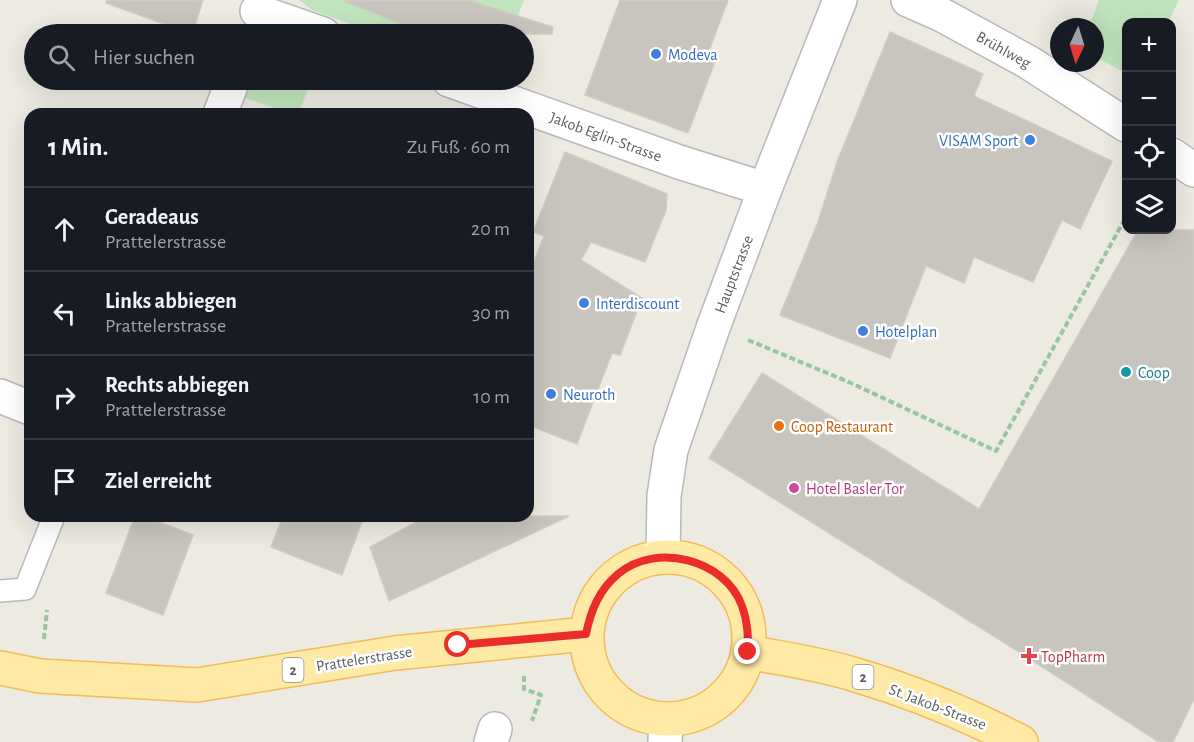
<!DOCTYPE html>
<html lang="de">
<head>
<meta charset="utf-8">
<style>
	body { margin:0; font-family:"Alegreya Sans",sans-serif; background:#20242c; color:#f1f3f6 }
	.controls { position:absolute; right:18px; top:18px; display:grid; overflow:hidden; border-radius:12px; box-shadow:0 6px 24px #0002 }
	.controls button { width:54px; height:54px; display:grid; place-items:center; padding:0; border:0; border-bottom:2px solid #363941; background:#171b24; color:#f1f3f6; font:30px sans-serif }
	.compass { position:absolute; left:1050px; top:18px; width:54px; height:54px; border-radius:50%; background:#171b24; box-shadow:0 6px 24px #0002; rotate:184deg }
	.stop { position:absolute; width:18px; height:18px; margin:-14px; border:4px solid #ea2c2b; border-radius:50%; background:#fff }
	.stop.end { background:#ea2c2b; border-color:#fff; box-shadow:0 2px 6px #0008 }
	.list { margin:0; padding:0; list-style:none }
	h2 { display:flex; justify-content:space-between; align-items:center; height:78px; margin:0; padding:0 24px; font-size:26px }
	h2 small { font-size:20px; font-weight:400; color:#9ea1a6 }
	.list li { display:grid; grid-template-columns:39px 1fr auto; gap:18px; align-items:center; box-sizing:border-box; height:84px; padding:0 24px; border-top:2px solid #363941 }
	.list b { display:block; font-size:22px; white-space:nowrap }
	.list p { margin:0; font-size:20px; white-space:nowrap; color:#9ea1a6 }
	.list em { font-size:20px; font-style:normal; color:#9ea1a6 }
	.icon { flex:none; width:33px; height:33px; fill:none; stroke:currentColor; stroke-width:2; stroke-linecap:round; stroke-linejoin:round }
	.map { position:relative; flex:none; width:1194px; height:742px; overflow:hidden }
	.search { position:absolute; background:#171b24; box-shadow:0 6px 24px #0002; left:24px; top:24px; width:510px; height:66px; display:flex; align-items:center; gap:15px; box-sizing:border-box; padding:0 21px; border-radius:33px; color:#9ea1a6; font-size:22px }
	.panel { position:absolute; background:#171b24; box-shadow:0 6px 24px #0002; left:24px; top:108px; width:510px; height:414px; border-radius:18px }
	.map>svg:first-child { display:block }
</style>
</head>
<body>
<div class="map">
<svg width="1194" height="742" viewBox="0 0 1194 742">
	<rect width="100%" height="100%" fill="#edeae2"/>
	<g fill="#c0e5be">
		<path d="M299,0H455L444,34H379L312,10Z"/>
		<path d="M467,0H524L517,18Z"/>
		<path d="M1099,0H1179L1168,22H1126V73L1095,57V27H1089Z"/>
		<path d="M252,80H312L298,114L286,108H275L245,98Z"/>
	</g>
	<g fill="#c8c5bf" stroke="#d2cbc0" stroke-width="1.5">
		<path d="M107,0H203L192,34L106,3Z"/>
		<path d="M345,0H467L553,27L552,34H428L345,2Z"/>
		<path d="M620,0H728L709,51L718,54L688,133L585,95Z"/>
		<path d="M890,32L983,74L974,96L1112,161L1080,229L1062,220L1033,282L974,257L964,283L926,266L890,358L780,315L818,222L837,162Z"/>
		<path d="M565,152L667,194L666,210L645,262L591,242L581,260L642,298L620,355L612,353L577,444L528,425V277L544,236L533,232Z"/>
		<path d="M1138,230H1194V699L1173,742H1159L1008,645L709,458L762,373L979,509Z"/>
		<path d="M135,516H143L193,535L163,615L106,593Z"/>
		<path d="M283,516H364L342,575L271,547Z"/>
		<path d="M427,516H569L389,601L370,547Z"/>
	</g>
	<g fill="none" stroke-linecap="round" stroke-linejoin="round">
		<defs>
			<path id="lane" d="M0,591L25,589L54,516"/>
			<g id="street">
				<path d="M908,0L942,15L1028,62L1126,125"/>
				<path d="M257,11L323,34"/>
				<path d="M449,80L679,162L765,189"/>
				<path d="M220,114L233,80"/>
				<path d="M1172,155L1194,170"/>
				<path d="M0,396L30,408"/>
				<path d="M491,742L495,729"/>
			</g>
			<g id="secondary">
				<path d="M663,557L664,496L671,450L714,325L765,189L840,0"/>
				<path d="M665,742L666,720"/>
			</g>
			<g id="primary">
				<circle cx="668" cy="638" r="81"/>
				<path d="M748,652C784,659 821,664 856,675C913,692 969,715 1021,742"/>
				<path d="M0,668L40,676L197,685L395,653L586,634"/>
			</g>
		</defs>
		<use href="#lane" stroke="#b5b8bc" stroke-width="24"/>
		<use href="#street" stroke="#b5b8bc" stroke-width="36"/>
		<use href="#secondary" stroke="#b5b9bf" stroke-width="36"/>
		<use href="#primary" stroke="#f2bb56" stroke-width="36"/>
		<g stroke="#97c6a1" stroke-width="4" stroke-dasharray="6 3" stroke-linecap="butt">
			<path d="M748,340L851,383L996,451L1126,217"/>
			<path d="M44,639L47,610"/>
			<path d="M524,676V689L541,695L532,721"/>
		</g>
		<use href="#lane" stroke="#fff" stroke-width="21"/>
		<use href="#street" stroke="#fff" stroke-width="33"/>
		<use href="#secondary" stroke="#fff" stroke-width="33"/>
		<use href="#primary" stroke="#ffeaa5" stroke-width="33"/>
	</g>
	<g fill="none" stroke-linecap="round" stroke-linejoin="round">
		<path stroke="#ea2c2b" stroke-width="8" d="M458,645L586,634C591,610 599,590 618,574C656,542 725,559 742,606C748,622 748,636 748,652"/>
	</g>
	<g fill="#3f7fe0" stroke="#fff" stroke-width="2">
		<circle cx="656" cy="54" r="6"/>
		<circle cx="1030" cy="140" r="6"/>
		<circle cx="584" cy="303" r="6"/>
		<circle cx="863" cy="331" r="6"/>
		<circle cx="551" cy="394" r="6"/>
	</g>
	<circle fill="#0f9aa8" stroke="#fff" stroke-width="2" cx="1126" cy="372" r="6"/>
	<circle fill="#e8710a" stroke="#fff" stroke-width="2" cx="779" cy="426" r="6"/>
	<circle fill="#d1479c" stroke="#fff" stroke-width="2" cx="794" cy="488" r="6"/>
	<path fill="#e0444e" stroke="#fff" stroke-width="2" d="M1026 647h6v6h6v6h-6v6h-6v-6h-6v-6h6z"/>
	<g text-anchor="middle" stroke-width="5" stroke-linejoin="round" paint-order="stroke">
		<g fill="#fff" stroke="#8c8f92" stroke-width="1.5">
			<rect x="282.5" y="658" width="21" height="24" rx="4.5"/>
			<rect x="852.5" y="665" width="21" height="24" rx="4.5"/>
		</g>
		<g font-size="15" font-weight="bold" fill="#5a5f63">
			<text x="293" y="675">2</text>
			<text x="863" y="682">2</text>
		</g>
		<g font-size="16" fill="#5a5f63" stroke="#fff">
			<text transform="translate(1004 49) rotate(29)" y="6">Brühlweg</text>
			<text transform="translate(606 136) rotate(20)" y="6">Jakob Eglin-Strasse</text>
			<text transform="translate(733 274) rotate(-69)" y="6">Hauptstrasse</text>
			<text transform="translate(364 658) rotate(-9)" y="6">Prattelerstrasse</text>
			<text transform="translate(938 706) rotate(21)" y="6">St. Jakob-Strasse</text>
		</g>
		<g font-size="16" fill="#366cbe" stroke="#fff" text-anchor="start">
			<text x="668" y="60">Modeva</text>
			<text x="1018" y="146" text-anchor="end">VISAM Sport</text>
			<text x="596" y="309">Interdiscount</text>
			<text x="875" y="337">Hotelplan</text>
			<text x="563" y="400">Neuroth</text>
		</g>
		<g font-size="16" fill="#0d838f" stroke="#fff" text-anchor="start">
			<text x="1138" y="378">Coop</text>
		</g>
		<g font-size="16" fill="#c56008" stroke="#fff" text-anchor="start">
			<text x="791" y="432">Coop Restaurant</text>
		</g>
		<g font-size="16" fill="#b23c85" stroke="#fff" text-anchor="start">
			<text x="806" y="494">Hotel Basler Tor</text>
		</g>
		<g font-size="16" fill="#be3a42" stroke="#fff" text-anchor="start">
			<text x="1041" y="662">TopPharm</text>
		</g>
	</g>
</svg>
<div class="controls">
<button>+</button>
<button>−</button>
<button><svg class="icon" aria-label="locate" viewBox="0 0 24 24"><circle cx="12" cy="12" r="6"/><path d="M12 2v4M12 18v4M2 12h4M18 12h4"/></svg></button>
<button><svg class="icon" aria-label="layers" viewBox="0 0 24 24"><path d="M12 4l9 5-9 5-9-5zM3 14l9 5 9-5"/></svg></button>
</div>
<svg class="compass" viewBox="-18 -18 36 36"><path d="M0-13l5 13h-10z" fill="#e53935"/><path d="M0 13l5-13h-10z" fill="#9ea1a6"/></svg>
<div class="stop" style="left:458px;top:645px"></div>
<div class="stop end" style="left:748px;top:652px"></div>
<div class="search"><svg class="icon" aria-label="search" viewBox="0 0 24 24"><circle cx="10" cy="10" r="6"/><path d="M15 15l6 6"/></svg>Hier suchen</div>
<section class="panel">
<h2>1 Min.<small>Zu Fuß · 60 m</small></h2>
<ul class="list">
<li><svg class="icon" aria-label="ahead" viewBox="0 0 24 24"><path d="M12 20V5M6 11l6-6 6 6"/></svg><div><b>Geradeaus</b><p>Prattelerstrasse</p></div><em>20 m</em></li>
<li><svg class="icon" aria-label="left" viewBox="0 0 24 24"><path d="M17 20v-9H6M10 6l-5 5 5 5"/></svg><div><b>Links abbiegen</b><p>Prattelerstrasse</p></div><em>30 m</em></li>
<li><svg class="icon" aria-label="right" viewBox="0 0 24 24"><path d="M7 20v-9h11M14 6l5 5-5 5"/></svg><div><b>Rechts abbiegen</b><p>Prattelerstrasse</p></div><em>10 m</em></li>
<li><svg class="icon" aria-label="arrive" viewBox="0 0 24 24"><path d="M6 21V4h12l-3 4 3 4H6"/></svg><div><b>Ziel erreicht</b></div></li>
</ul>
</section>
</div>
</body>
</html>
